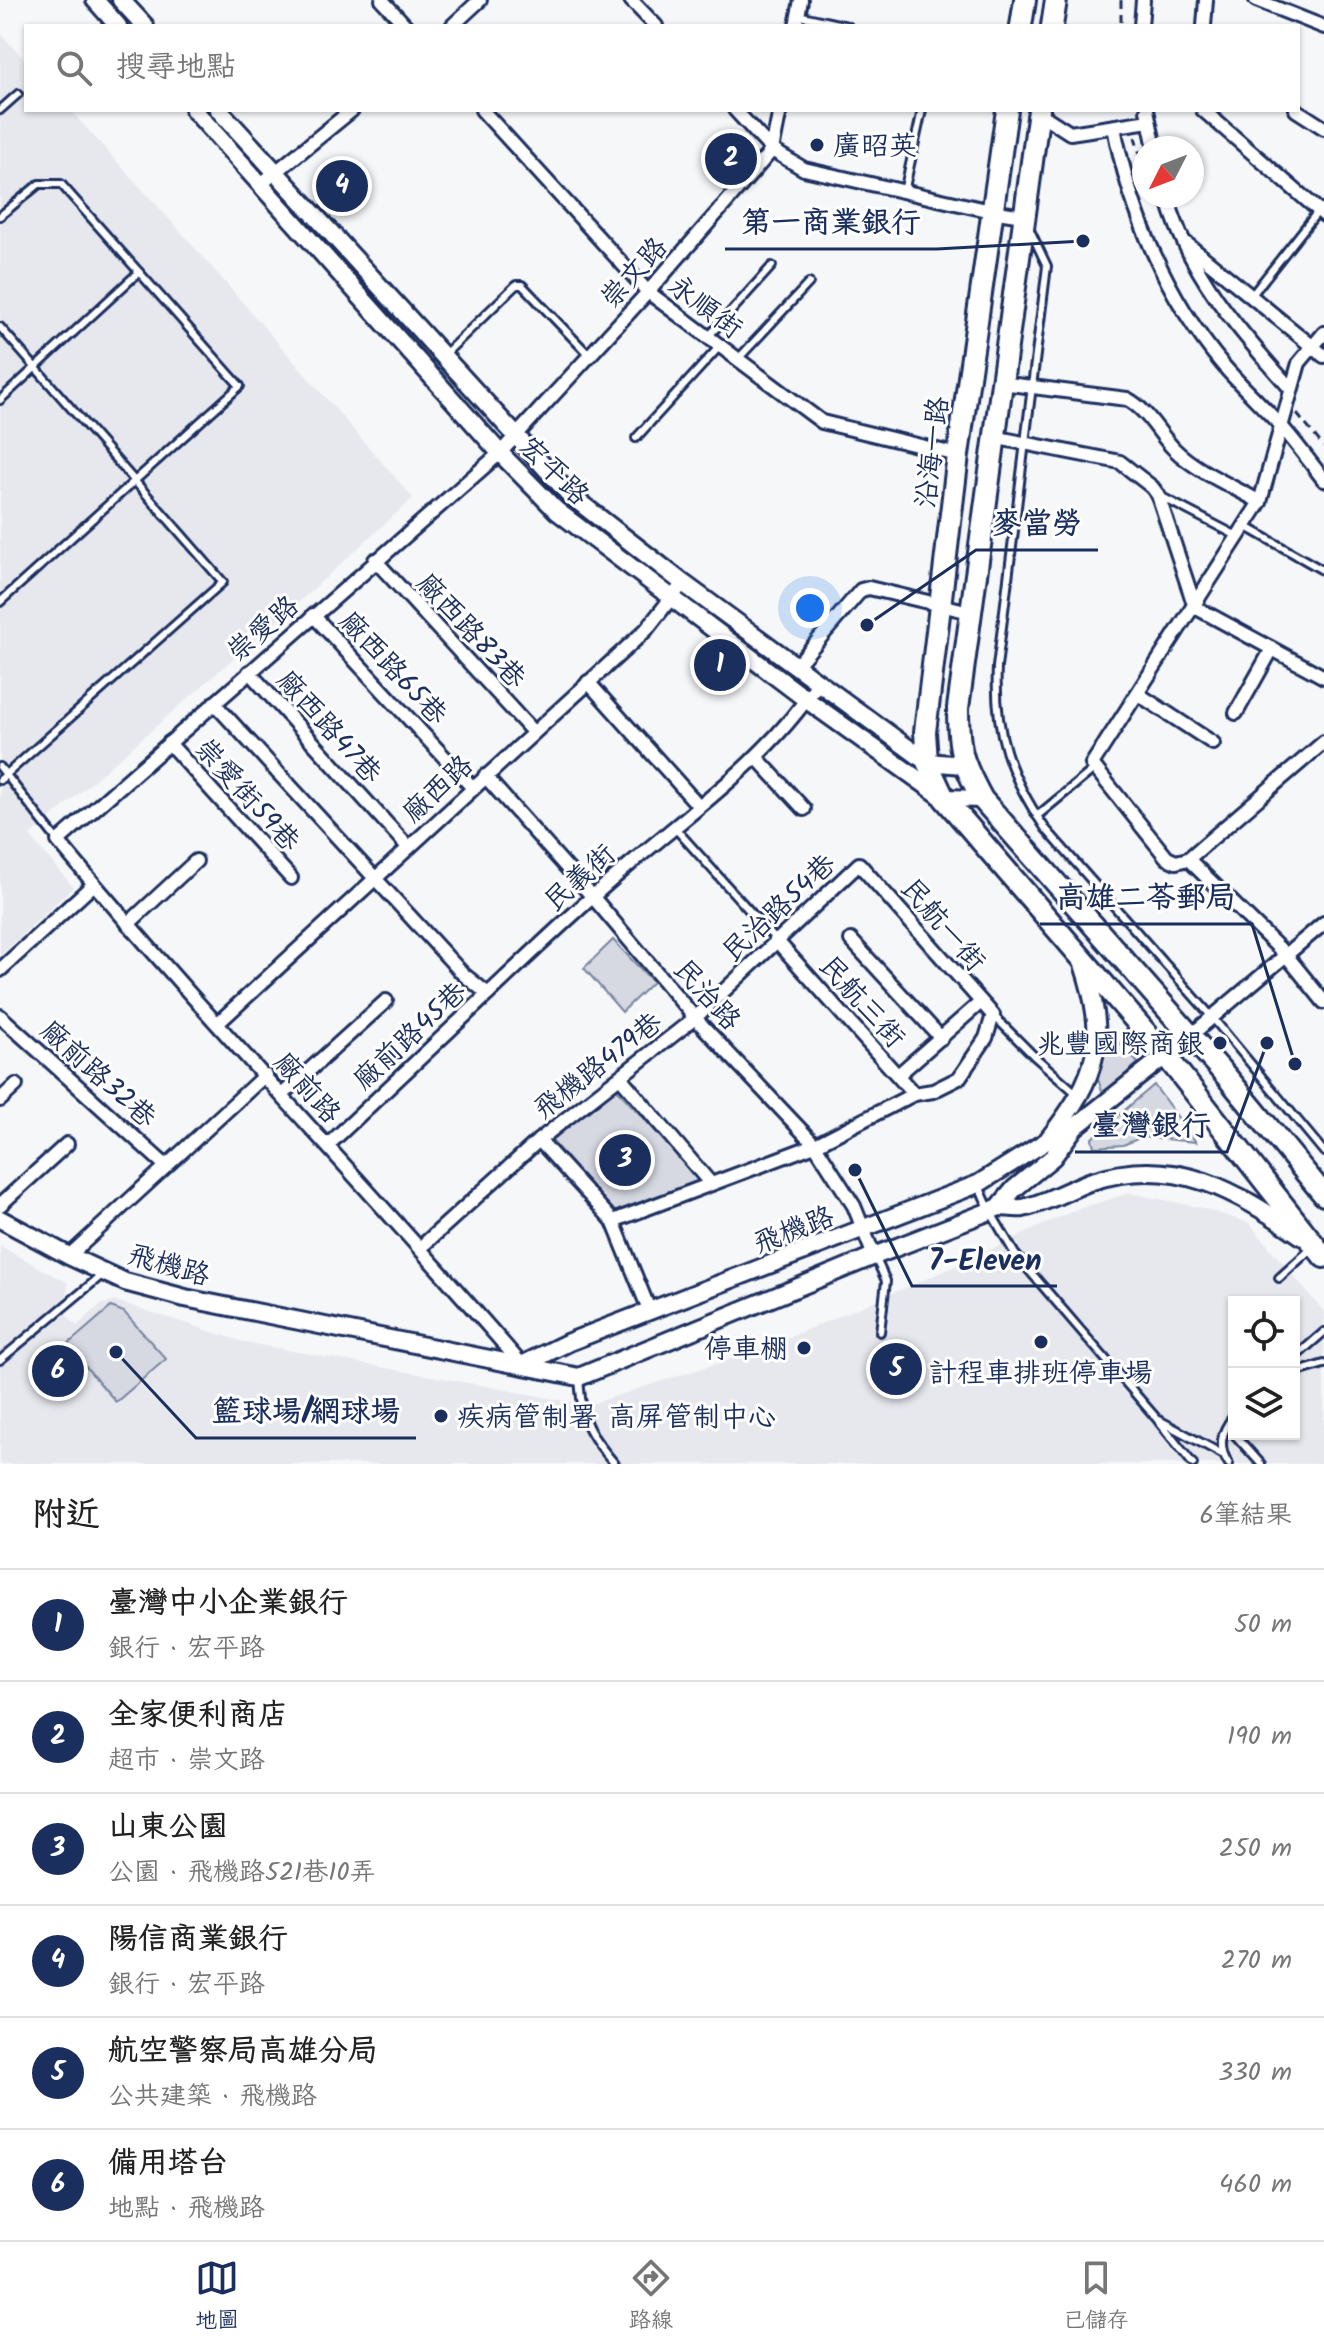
<!DOCTYPE html>
<html lang="zh-TW">
<head>
<meta charset="utf-8">
<style>
	body { margin:0; font-family:Kalam,"LXGW WenKai TC",sans-serif; background:#f6f6f6; color:#222 }
	.controls { position:absolute; right:24px; bottom:24px; display:grid; overflow:hidden; border-radius:0px; box-shadow:0 2px 6px #0004 }
	.controls button { width:72px; height:72px; display:grid; place-items:center; padding:0; border:0; border-bottom:2px solid #e0e0e0; background:#fff; color:#222; font:40px sans-serif }
	.compass { position:absolute; left:1132px; top:136px; width:72px; height:72px; border-radius:50%; background:#fff; box-shadow:0 2px 6px #0004; rotate:228deg }
	.you { position:absolute; left:810px; top:608px; width:28px; height:28px; margin:-20px; border:6px solid #fff; border-radius:50%; background:#1a73e8; box-shadow:0 0 0 12px #1a73e833 }
	.badge { display:grid; place-items:center; width:52px; height:52px; border-radius:50%; background:#1b2f5e; color:#fff; font-size:26px; font-weight:700 }
	.pin { position:absolute; translate:-50% -50%; border:4px solid #fff; box-shadow:0 2px 8px #0006 }
	.list { margin:0; padding:0; list-style:none }
	h2 { display:flex; justify-content:space-between; align-items:center; height:104px; margin:0; padding:0 32px; font-size:34px }
	h2 small { font-size:26px; font-weight:400; color:#767676 }
	.list li { display:grid; grid-template-columns:52px 1fr auto; gap:24px; align-items:center; box-sizing:border-box; height:112px; padding:0 32px; border-top:2px solid #e0e0e0 }
	.list b { display:block; font-size:30px; white-space:nowrap }
	.list p { margin:0; font-size:26px; white-space:nowrap; color:#767676 }
	.list em { font-size:26px; font-style:normal; color:#767676 }
	.icon { flex:none; width:44px; height:44px; fill:none; stroke:currentColor; stroke-width:2; stroke-linecap:round; stroke-linejoin:round }
	.map { position:relative; flex:none; width:1324px; height:1464px; overflow:hidden }
	.search { position:absolute; background:#fff; box-shadow:0 2px 6px #0004; left:24px; right:24px; top:24px; height:88px; display:flex; align-items:center; gap:20px; box-sizing:border-box; padding:0 28px; border-radius:0px; color:#767676; font-size:30px }
	.sheet { height:776px; background:#fff }
	nav { display:flex; justify-content:space-around; align-items:center; box-sizing:border-box; height:112px; border-top:2px solid #e0e0e0; background:#fff; font-size:22px; color:#767676 }
	nav a { display:grid; justify-items:center; gap:4px }
	nav .on { color:#1b2f5e }
	.map>svg:first-child { display:block }
</style>
</head>
<body>
<div class="map">
<svg width="1324" height="1464" viewBox="0 0 1324 1464">
	<rect width="100%" height="100%" fill="#f6f7f9"/>
	<filter id="ink" filterUnits="userSpaceOnUse"><feTurbulence type="fractalNoise" baseFrequency=".0125" numOctaves="2"/><feDisplacementMap in="SourceGraphic" scale="16" xChannelSelector="R" yChannelSelector="G"/><feConvolveMatrix kernelMatrix="1 2 1 2 8 2 1 2 1" color-interpolation-filters="sRGB"/></filter>
	<g filter="url(#ink)">
		<g fill="#e6e8ee" fill-rule="evenodd">
			<path d="M0,33L26,61V110H70L189,241L413,498L310,592L30,836L73,887L0,956Z"/>
			<path d="M1129,1193L1199,1207L1249,1223L1324,1312V1464H0V1246L68,1283L67,1296L58,1305L77,1326L100,1305L116,1301L244,1342L588,1405L762,1349L942,1272L1075,1210ZM1234,1302H1294V1434H1234Z"/>
		</g>
		<g fill="#d6d9e2" stroke="#7884a0" stroke-width="2">
			<path d="M613,940L653,982L622,1012L584,968Z"/>
			<path d="M1109,1032L1138,1063L1103,1094L1098,1079Z"/>
			<path d="M613,1085L700,1180L614,1212L552,1141Z"/>
			<path d="M1154,1085L1196,1142L1142,1137L1123,1145L1094,1147L1092,1138Z"/>
			<path d="M111,1307L124,1312L166,1359L116,1402L67,1345Z"/>
		</g>
		<g fill="none" stroke-linecap="round" stroke-linejoin="round">
			<defs>
				<g id="service">
					<path d="M798,15L848,26"/>
					<path d="M0,110L18,94"/>
					<path d="M904,192L922,110"/>
					<path d="M0,216L39,184H61L240,386L0,602"/>
					<path d="M1030,230L1047,266L997,667C994,732 1009,775 1045,828L1212,1017L1324,1152"/>
					<path d="M1252,295L1319,210"/>
					<path d="M0,327L223,582L0,780"/>
					<path d="M708,337L772,266"/>
					<path d="M445,354L516,285H522L590,356"/>
					<path d="M738,359L809,283"/>
					<path d="M0,400L139,272"/>
					<path d="M636,438L720,346"/>
					<path d="M1160,496L1239,537"/>
					<path d="M1245,526L1324,571"/>
					<path d="M0,767L58,841"/>
					<path d="M1037,816L1094,769"/>
					<path d="M674,827L776,940"/>
					<path d="M994,1016L1034,1056L1076,1093"/>
					<path d="M979,1186L990,1211L1015,1254L1157,1419L1222,1454"/>
					<path d="M876,1259L886,1281L880,1332"/>
					<path d="M1279,1278L1312,1248"/>
					<path d="M1294,1358L1324,1332"/>
					<path d="M0,1360L102,1275"/>
					<path d="M1294,1373L1324,1364"/>
					<path d="M579,1377C582,1422 586,1430 615,1464"/>
					<path d="M1159,1422L1193,1464"/>
					<path d="M1234,1434L1261,1464"/>
					<path d="M1229,1464C1217,1447 1221,1431 1234,1416"/>
				</g>
				<g id="minor">
					<path d="M382,0L406,26"/>
					<path d="M631,0L656,26"/>
					<path d="M1256,0L1324,27"/>
					<path d="M452,26L480,0"/>
					<path d="M796,26L801,0"/>
					<path d="M1141,26L1143,0"/>
					<path d="M1204,26L1206,0"/>
					<path d="M482,110L648,292L822,422L958,455"/>
					<path d="M735,110L772,150L804,169L991,211L1023,216"/>
					<path d="M1147,110L1155,148"/>
					<path d="M1203,110L1324,215"/>
					<path d="M1296,110L1324,128"/>
					<path d="M1039,113L1070,133L1149,121"/>
					<path d="M1114,127C1130,212 1167,298 1223,365C1241,386 1263,406 1282,427C1297,444 1310,462 1324,480"/>
					<path d="M260,185L352,110"/>
					<path d="M1167,196C1187,272 1240,332 1291,389"/>
					<path d="M1187,244L1324,356"/>
					<path d="M1324,333L1299,363L1260,502L1092,764L1167,858L1176,862L1188,859L1324,742"/>
					<path d="M1001,383L1127,399C1148,410 1158,433 1174,449C1197,472 1233,486 1260,502"/>
					<path d="M993,437L1120,462L1152,487L1158,495L1195,607L1324,677"/>
					<path d="M375,560L533,732"/>
					<path d="M313,615L472,787"/>
					<path d="M796,666L861,590L869,588L970,612"/>
					<path d="M249,672L408,847"/>
					<path d="M588,682L699,806"/>
					<path d="M1138,694L1213,743"/>
					<path d="M214,703L463,974L488,994C535,950 580,906 629,865C695,809 769,757 818,683"/>
					<path d="M1236,713L1272,649"/>
					<path d="M169,743L291,878"/>
					<path d="M757,758L804,809"/>
					<path d="M485,776L592,896L695,1018L815,1145L854,1206L874,1256"/>
					<path d="M1188,859L1286,955L1324,1002"/>
					<path d="M128,924L196,861"/>
					<path d="M776,940L914,1094"/>
					<path d="M851,940L941,1038"/>
					<path d="M0,970L94,884"/>
					<path d="M0,1016L166,1166"/>
					<path d="M218,1023L646,630L683,583"/>
					<path d="M1190,1036L1324,923"/>
					<path d="M898,1075L981,1002"/>
					<path d="M620,1077L711,1184"/>
					<path d="M283,1094L386,1001"/>
					<path d="M0,1100L16,1085"/>
					<path d="M539,1140L613,1221L650,1312"/>
					<path d="M328,1145L488,994"/>
					<path d="M0,1205L67,1144"/>
					<path d="M421,1247L539,1140L695,1018L859,864L993,1015L986,1038L959,1078L933,1091L914,1094L815,1145L613,1221"/>
					<path d="M69,1256L265,1075"/>
					<path d="M522,1365C370,1188 207,1020 58,841L500,453L648,292L772,150L780,110"/>
				</g>
				<g id="tertiary">
					<path d="M95,0L118,26"/>
					<path d="M121,0L145,26"/>
					<path d="M194,110L500,453L557,511L807,700L944,798L982,799"/>
					<path d="M219,110L570,495L683,583L927,762L963,765"/>
					<path d="M1049,1138C1099,1075 1108,1040 1083,964"/>
					<path d="M999,1207C1006,1207 1016,1209 1023,1208C1047,1203 1069,1189 1092,1181C1176,1154 1237,1191 1303,1237"/>
					<path d="M0,1219L69,1256L125,1282L185,1298L579,1377L874,1256L990,1211L999,1207L1014,1189L1053,1157L1075,1127"/>
					<path d="M522,1365L569,1342L978,1184L1045,1142L1075,1127L1190,1036"/>
				</g>
				<g id="primary">
					<path d="M1021,26L1025,0"/>
					<path d="M1052,26L1056,0"/>
					<path d="M1007,110L958,455L925,732L927,762L944,798L1166,1056L1324,1257"/>
					<path d="M1039,110L958,708C958,751 962,762 982,799L1227,1077L1324,1195"/>
				</g>
			</defs>
			<use href="#service" stroke="#1b2f5e" stroke-width="12"/>
			<use href="#minor" stroke="#1b2f5e" stroke-width="18"/>
			<use href="#tertiary" stroke="#1b2f5e" stroke-width="22"/>
			<use href="#primary" stroke="#1b2f5e" stroke-width="26"/>
			<g stroke="#1b2f5e" stroke-width="3" stroke-dasharray="8 6" stroke-linecap="butt">
				<path d="M1121,0V26"/>
				<path d="M1135,137L1144,168"/>
				<path d="M1297,414L1324,447"/>
			</g>
			<use href="#service" stroke="#fff" stroke-width="6"/>
			<use href="#minor" stroke="#fff" stroke-width="12"/>
			<use href="#tertiary" stroke="#fff" stroke-width="16"/>
			<use href="#primary" stroke="#fff" stroke-width="20"/>
		</g>
	</g>
	<g fill="#1b2f5e" stroke="#fff" stroke-width="3">
		<circle cx="817" cy="145" r="8"/>
		<circle cx="1220" cy="1043" r="8"/>
		<circle cx="1041" cy="1342" r="8"/>
		<circle cx="804" cy="1348" r="8"/>
		<circle cx="441" cy="1416" r="8"/>
	</g>
	<g text-anchor="middle" stroke-width="6" stroke-linejoin="round" paint-order="stroke">
		<g font-size="28" fill="#1b2f5e" stroke="#fff" text-anchor="start">
			<text x="833" y="155">廣昭英</text>
			<text x="1204" y="1053" text-anchor="end">兆豐國際商銀</text>
			<text x="788" y="1358" text-anchor="end">停車棚</text>
			<text x="1041" y="1382" text-anchor="middle">計程車排班停車場</text>
			<text x="457" y="1426">疾病管制署 高屏管制中心</text>
		</g>
		<g font-size="28" fill="#1b2f5e" stroke="#fff">
			<text transform="translate(633 272) rotate(-48)" y="10">崇文路</text>
			<text transform="translate(706 306) rotate(37)" y="10">永順街</text>
			<text transform="translate(931 452) rotate(-83)" y="10">沿海一路</text>
			<text transform="translate(555 470) rotate(44)" y="10">宏平路</text>
			<text transform="translate(262 628) rotate(-41)" y="10">崇愛路</text>
			<text transform="translate(472 630) rotate(47)" y="10">廠西路83巷</text>
			<text transform="translate(394 667) rotate(47)" y="10">廠西路65巷</text>
			<text transform="translate(330 726) rotate(48)" y="10">廠西路47巷</text>
			<text transform="translate(437 788) rotate(-43)" y="10">廠西路</text>
			<text transform="translate(248 794) rotate(48)" y="10">崇愛街59巷</text>
			<text transform="translate(579 877) rotate(-42)" y="10">民義街</text>
			<text transform="translate(778 907) rotate(-43)" y="10">民治路54巷</text>
			<text transform="translate(944 924) rotate(49)" y="10">民航一街</text>
			<text transform="translate(708 994) rotate(48)" y="10">民治路</text>
			<text transform="translate(863 1001) rotate(48)" y="10">民航三街</text>
			<text transform="translate(409 1035) rotate(-43)" y="10">廠前路45巷</text>
			<text transform="translate(597 1065) rotate(-38)" y="10">飛機路479巷</text>
			<text transform="translate(99 1073) rotate(42)" y="10">廠前路32巷</text>
			<text transform="translate(308 1087) rotate(48)" y="10">廠前路</text>
			<text transform="translate(793 1229) rotate(-21)" y="10">飛機路</text>
			<text transform="translate(169 1264) rotate(16)" y="10">飛機路</text>
		</g>
	</g>
	<path fill="none" stroke="#1b2f5e" stroke-width="3" d="M1083 241L937 249H725M867 625L976 550H1098M1295 1064L1252 924H1040M1267 1043L1227 1152H1075M855 1170L912 1286H1057M116 1352L196 1438H416"/>
	<g fill="#1b2f5e" stroke="#fff" stroke-width="3">
		<circle cx="1083" cy="241" r="8"/>
		<circle cx="867" cy="625" r="8"/>
		<circle cx="1295" cy="1064" r="8"/>
		<circle cx="1267" cy="1043" r="8"/>
		<circle cx="855" cy="1170" r="8"/>
		<circle cx="116" cy="1352" r="8"/>
	</g>
	<g font-size="30" text-anchor="middle" font-weight="bold" fill="#1b2f5e" stroke="#fff" stroke-width="6" stroke-linejoin="round" paint-order="stroke">
		<text x="831" y="232">第一商業銀行</text>
		<text x="1037" y="533">麥當勞</text>
		<text x="1146" y="907">高雄二苓郵局</text>
		<text x="1151" y="1135">臺灣銀行</text>
		<text x="985" y="1270">7-Eleven</text>
		<text x="306" y="1421">籃球場/網球場</text>
	</g>
</svg>
<div class="controls">
<button><svg class="icon" aria-label="locate" viewBox="0 0 24 24"><circle cx="12" cy="12" r="6"/><path d="M12 2v4M12 18v4M2 12h4M18 12h4"/></svg></button>
<button><svg class="icon" aria-label="layers" viewBox="0 0 24 24"><path d="M12 4l9 5-9 5-9-5zM3 14l9 5 9-5"/></svg></button>
</div>
<svg class="compass" viewBox="-18 -18 36 36"><path d="M0-13l5 13h-10z" fill="#e53935"/><path d="M0 13l5-13h-10z" fill="#767676"/></svg>
<div class="you"></div>
<div class="pin badge" style="left:720px;top:665px">1</div>
<div class="pin badge" style="left:731px;top:159px">2</div>
<div class="pin badge" style="left:625px;top:1160px">3</div>
<div class="pin badge" style="left:342px;top:186px">4</div>
<div class="pin badge" style="left:896px;top:1369px">5</div>
<div class="pin badge" style="left:58px;top:1371px">6</div>
<div class="search"><svg class="icon" aria-label="search" viewBox="0 0 24 24"><circle cx="10" cy="10" r="6"/><path d="M15 15l6 6"/></svg>搜尋地點</div>
</div>
<section class="sheet">
<h2>附近<small>6筆結果</small></h2>
<ul class="list">
<li><span class="badge">1</span><div><b>臺灣中小企業銀行</b><p>銀行 · 宏平路</p></div><em>50 m</em></li>
<li><span class="badge">2</span><div><b>全家便利商店</b><p>超市 · 崇文路</p></div><em>190 m</em></li>
<li><span class="badge">3</span><div><b>山東公園</b><p>公園 · 飛機路521巷10弄</p></div><em>250 m</em></li>
<li><span class="badge">4</span><div><b>陽信商業銀行</b><p>銀行 · 宏平路</p></div><em>270 m</em></li>
<li><span class="badge">5</span><div><b>航空警察局高雄分局</b><p>公共建築 · 飛機路</p></div><em>330 m</em></li>
<li><span class="badge">6</span><div><b>備用塔台</b><p>地點 · 飛機路</p></div><em>460 m</em></li>
</ul>
</section>
<nav>
<a class="on"><svg class="icon" aria-label="map" viewBox="0 0 24 24"><path d="M3 6l6-2 6 2 6-2v14l-6 2-6-2-6 2zM9 4v14M15 6v14"/></svg>地圖</a>
<a><svg class="icon" aria-label="directions" viewBox="0 0 24 24"><path d="M12 3l9 9-9 9-9-9zM9 14v-3h6M13 9l2 2-2 2"/></svg>路線</a>
<a><svg class="icon" aria-label="saved" viewBox="0 0 24 24"><path d="M7 4h10v16l-5-4-5 4z"/></svg>已儲存</a>
</nav>
</body>
</html>
